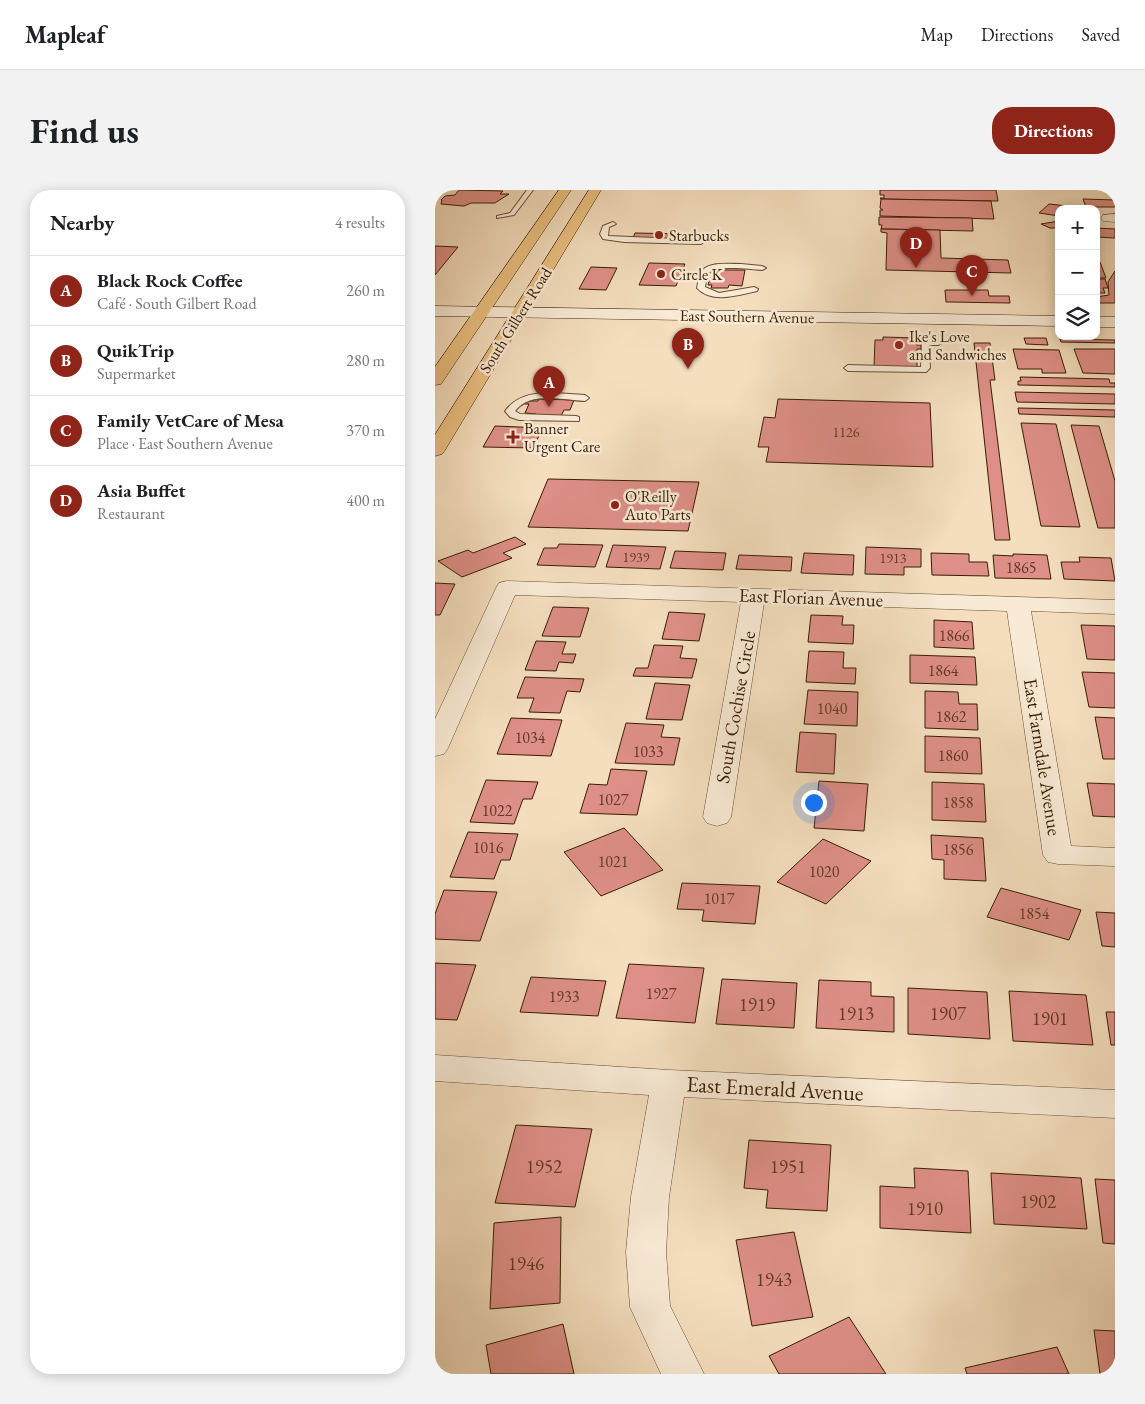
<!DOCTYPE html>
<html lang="en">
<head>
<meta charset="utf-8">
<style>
	body { margin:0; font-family:"EB Garamond",serif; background:#f2f2f2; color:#202124 }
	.controls { position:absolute; right:15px; top:15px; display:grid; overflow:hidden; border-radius:10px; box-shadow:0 2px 12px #0003 }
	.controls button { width:45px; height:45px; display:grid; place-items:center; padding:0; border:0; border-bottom:1px solid #e0e0e0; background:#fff; color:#202124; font:25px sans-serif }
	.you { position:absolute; left:378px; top:612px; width:18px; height:18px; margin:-12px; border:4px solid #fff; border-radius:50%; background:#1a73e8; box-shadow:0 0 0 8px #1a73e833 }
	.badge { display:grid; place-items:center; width:32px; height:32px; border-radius:50%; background:#8f2418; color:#fff; font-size:16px; font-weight:700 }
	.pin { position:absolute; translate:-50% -41px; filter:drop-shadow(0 1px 2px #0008) }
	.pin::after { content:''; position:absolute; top:26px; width:18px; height:15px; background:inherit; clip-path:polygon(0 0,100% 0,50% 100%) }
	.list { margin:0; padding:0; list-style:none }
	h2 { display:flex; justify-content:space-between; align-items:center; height:65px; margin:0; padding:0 20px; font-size:21px }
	h2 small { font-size:16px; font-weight:400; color:#757577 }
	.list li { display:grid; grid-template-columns:32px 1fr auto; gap:15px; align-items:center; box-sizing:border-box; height:70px; padding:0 20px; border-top:1px solid #e0e0e0 }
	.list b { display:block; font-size:19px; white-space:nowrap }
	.list p { margin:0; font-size:16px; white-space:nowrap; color:#757577 }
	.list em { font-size:16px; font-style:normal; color:#757577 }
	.icon { flex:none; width:28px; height:28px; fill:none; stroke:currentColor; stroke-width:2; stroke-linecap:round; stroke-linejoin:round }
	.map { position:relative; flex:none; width:680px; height:1184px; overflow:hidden; border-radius:20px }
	header { display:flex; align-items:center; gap:30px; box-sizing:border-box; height:70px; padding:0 25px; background:#fff; border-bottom:1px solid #e0e0e0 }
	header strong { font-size:24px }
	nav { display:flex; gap:28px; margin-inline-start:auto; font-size:18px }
	.intro { display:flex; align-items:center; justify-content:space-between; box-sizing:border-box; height:120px; padding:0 30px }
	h1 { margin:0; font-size:35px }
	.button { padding:12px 22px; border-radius:20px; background:#8f2418; color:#fff; font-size:18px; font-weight:700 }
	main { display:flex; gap:30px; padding:0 30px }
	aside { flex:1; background:#fff; border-radius:20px; box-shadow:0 2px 12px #0003 }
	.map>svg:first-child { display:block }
</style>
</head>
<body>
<header>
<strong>Mapleaf</strong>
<nav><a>Map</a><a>Directions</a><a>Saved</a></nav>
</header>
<div class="intro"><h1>Find us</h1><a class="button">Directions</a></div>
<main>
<aside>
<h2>Nearby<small>4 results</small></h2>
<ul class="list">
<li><span class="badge">A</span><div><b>Black Rock Coffee</b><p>Café · South Gilbert Road</p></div><em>260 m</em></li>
<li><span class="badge">B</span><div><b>QuikTrip</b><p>Supermarket</p></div><em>280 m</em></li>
<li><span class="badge">C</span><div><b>Family VetCare of Mesa</b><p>Place · East Southern Avenue</p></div><em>370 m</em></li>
<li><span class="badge">D</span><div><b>Asia Buffet</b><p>Restaurant</p></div><em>400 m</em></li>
</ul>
</aside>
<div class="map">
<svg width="680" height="1184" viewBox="0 0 680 1184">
	<rect width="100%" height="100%" fill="#f4debe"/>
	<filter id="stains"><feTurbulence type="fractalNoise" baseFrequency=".004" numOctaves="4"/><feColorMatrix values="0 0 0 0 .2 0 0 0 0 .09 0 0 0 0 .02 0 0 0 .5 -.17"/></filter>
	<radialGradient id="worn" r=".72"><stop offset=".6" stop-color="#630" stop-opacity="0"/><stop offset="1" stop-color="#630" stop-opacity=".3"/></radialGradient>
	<g fill="#de8f87" stroke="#391e01">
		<path d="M24,0L68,1L65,4H74L60,13H36L29,16L6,14L7,10H6L10,6L20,5Z"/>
		<path d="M445,0H561L563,11L446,9L445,8H449V5H445Z"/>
		<path d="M446,9L556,11L559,29L445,26V20H448L445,18Z"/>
		<path d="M648,9L680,10V17H651Z"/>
		<path d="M614,14L642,17L624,19V26L604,23Z"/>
		<path d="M444,27L537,28L538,41L446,39L447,35H444Z"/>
		<path d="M624,31V38H615L606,34Z"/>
		<path d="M661,38L680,39V48L661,47Z"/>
		<path d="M446,39L505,40L506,68L573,70L576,83L451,80L452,43L446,42Z"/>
		<path d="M200,43L249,44L247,49L198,48Z"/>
		<path d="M0,56L23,57L0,85Z"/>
		<path d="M661,72H665L671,88H661Z"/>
		<path d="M214,73L250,74L241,96L204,95Z"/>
		<path d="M156,77L182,78L171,100L144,99Z"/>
		<path d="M282,80H310L307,96L294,95L293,98H276L277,95H273L275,88H279Z"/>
		<path d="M680,81V113H661V107L674,105L673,92Z"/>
		<path d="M661,89H670L673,98H668L670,103H661Z"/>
		<path d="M510,100H553L554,106H574L575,113L515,112H511Z"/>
		<path d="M448,147L481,148V155H486V159H482V176L478,178L439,177L440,150H448Z"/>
		<path d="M589,148H611L613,155L591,154Z"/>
		<path d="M625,149L680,150V153L626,152Z"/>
		<path d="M539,153H555L560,190H555L575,350H560Z"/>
		<path d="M578,159L624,160L631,183H607V179H583Z"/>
		<path d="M639,159H680V184L648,183Z"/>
		<path d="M585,187L674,189L675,193H680V197L583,195V191H586Z"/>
		<path d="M580,202L680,204V214L582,212Z"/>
		<path d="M104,209L139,210L135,220H129L126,226L100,227L101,224L90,223L94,214H90L92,211H103Z"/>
		<path d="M343,209L495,213L498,277L331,272L334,257H323L329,227L340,228Z"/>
		<path d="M583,218L680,220V227L584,224Z"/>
		<path d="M586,233L621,234L645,337L606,336Z"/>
		<path d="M636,235L664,236L680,291V338H663Z"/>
		<path d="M60,236L108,238L98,258L48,257Z"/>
		<path d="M113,289L264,292L253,341L93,337Z"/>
		<path d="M80,347L91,354L68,363L77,368L27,387L3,371L33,360L38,363Z"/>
		<path d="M124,354L168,355L160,377L102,375L109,358H122Z"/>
		<path d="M178,355L231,357L225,379L171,377Z"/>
		<path d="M431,357L486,359V377H469V385L430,384Z"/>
		<path d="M240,361L291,363L288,380L235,378Z"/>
		<path d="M369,363L419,365L418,385L366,383Z"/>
		<path d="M496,363L534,364V372H552L554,386L497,385Z"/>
		<path d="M578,364L612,365L616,389L560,388L558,365L578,366Z"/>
		<path d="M304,365L357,367L356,381L301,379Z"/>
		<path d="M644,367L676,368L680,391L629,389L626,372H645Z"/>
		<path d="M0,393L20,394L5,425H0Z"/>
		<path d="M118,417L154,418L145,447L107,446Z"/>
		<path d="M234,422L270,424L264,451L227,449Z"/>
		<path d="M376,425L408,426L407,435H419L418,454L373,452Z"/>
		<path d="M499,430L537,432L539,459L499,457Z"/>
		<path d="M646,435L680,436V470L652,469Z"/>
		<path d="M101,451L131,452L127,464H141L138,473L124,472L121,481L90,480Z"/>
		<path d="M219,455L248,456L245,468L262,469L257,488L198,486L201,478H213Z"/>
		<path d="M374,461L409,462L408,478H421L420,494L371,492Z"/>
		<path d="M475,465L540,467L542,495L475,493Z"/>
		<path d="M647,482L680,483V518L654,517Z"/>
		<path d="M90,487L149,489L145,502L132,501L125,523L94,522L99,508H82Z"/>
		<path d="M220,493L255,495L247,530L211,529Z"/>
		<path d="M373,500L423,502L422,536L369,534Z"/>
		<path d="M490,501L523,502L524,514H542L543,540L490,538Z"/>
		<path d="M660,527L680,528V569H668Z"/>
		<path d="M76,528L127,530L116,566L62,564Z"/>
		<path d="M191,533L229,535L226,547L245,548L239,575L180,573Z"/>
		<path d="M365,542L401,544L399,584L361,582Z"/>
		<path d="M490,546L545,548L547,584L490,582Z"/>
		<path d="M176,579L212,581L202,625L145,623L154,594L172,595Z"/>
		<path d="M51,590L103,592L97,609H88L79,634L35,632Z"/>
		<path d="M384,591L433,594L429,641L379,638Z"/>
		<path d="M497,592L549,594L551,632L497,630Z"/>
		<path d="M652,593L680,594V627L658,626Z"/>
		<path d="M189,638L228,680L166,706L129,662Z"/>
		<path d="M33,642L83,644L75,670H66L59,689L15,687Z"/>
		<path d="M496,645L548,648L551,691L509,689V670L497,669Z"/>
		<path d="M388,649L436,671L391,714L342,692Z"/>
		<path d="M247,693L325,696L320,734L267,731L269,720L242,719Z"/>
		<path d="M566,698L646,720L634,750L552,727Z"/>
		<path d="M9,700L62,702L45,751L0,749V724Z"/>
		<path d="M661,722L680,723V757L667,756Z"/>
		<path d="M0,773L41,775L22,830L0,829Z"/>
		<path d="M194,774L269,778L260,833L181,828Z"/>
		<path d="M96,787L171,791L163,826L85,822Z"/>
		<path d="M287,789L362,793L359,838L281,834Z"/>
		<path d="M384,790L436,792V806L459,807V842L381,838Z"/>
		<path d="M473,798L552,802L555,849L473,844Z"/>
		<path d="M574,801L651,805L658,855L578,851Z"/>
		<path d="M671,822H680V855H676Z"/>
		<path d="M81,935L157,939L140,1017L60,1013Z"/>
		<path d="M314,950L396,955L392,1021L331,1018L333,1000L309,998Z"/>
		<path d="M479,978L533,981L536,1043L445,1038V996L480,998Z"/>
		<path d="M556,983L646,988L652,1039L559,1034Z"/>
		<path d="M660,989L680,990V1054L668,1053Z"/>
		<path d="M126,1027L125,1113L55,1119L59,1033Z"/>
		<path d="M359,1042L378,1127L317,1136L301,1050Z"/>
		<path d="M414,1127L451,1184H344L334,1166Z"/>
		<path d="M128,1134L139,1184H56L51,1155Z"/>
		<path d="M659,1140L680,1141V1184H665Z"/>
		<path d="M622,1157L634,1184H532L530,1178Z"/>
	</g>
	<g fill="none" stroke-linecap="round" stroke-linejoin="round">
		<defs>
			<g id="service">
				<path d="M92,0H98L79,25L62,28V26L75,23Z"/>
				<path d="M178,32L181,34L174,37L173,46L266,50L269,52L266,54L189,52L168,49L165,44L168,36Z"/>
				<path d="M306,74L327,76L331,78L327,80C316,79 283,75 275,82C271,85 271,93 270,97L284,103L319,97L323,99L322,101C303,105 277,114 262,98C263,93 264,86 266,82C273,71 295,74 306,74Z"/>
				<path d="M487,150L503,151L507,153L503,155H494L495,178L491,182L413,181L409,178L413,175L486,177Z"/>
				<path d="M120,203L150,205L154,208L150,211C127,210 96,201 80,221L85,224L141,226L144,227V231L84,230L75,227L70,221C83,204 100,203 120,203Z"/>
			</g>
			<g id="minor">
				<path d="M680,24V32L668,31L666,28L668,25Z"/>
				<path d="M72,391L680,410V424L596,421L636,656L680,658V676L623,674L613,672L608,665L572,421L329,413L296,627L292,633L282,636L272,633L268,627L306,412L80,405L13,558L9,564L0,566V529L61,398L64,393Z"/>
				<path d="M0,865L234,880L680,900V928L249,907L234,1007L231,1062L235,1116L269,1184H226L195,1117L191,1062L196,1007L214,905L0,891Z"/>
			</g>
			<g id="secondary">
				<path d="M0,116L624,126V136L0,126Z"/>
				<rect x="661" y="127" width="19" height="10"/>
			</g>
			<g id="primary">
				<path d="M124,0H136L6,194L0,195V177Z"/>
				<path d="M154,0H166L10,260L7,264L0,266V245Z"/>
			</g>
		</defs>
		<use href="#service" stroke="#684e30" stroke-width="2"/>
		<use href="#minor" stroke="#684e30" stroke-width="1"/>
		<use href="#secondary" stroke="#391e01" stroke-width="1"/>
		<use href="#primary" stroke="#391e01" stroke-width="1"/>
		<use href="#service" fill="#f8ead5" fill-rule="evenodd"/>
		<use href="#minor" fill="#f8ead5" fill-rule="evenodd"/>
		<use href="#secondary" fill="#f8ead5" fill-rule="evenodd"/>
		<use href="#primary" fill="#eabf7f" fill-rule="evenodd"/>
	</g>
	<g fill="#8f2418" stroke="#f8ead5" stroke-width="2">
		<circle cx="224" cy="45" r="5"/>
		<circle cx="226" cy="84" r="5"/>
		<circle cx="464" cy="155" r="5"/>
		<path d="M75.5 239.5h5v5h5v5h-5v5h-5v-5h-5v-5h5z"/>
		<circle cx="180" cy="315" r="5"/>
	</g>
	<g text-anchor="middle" stroke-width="5" stroke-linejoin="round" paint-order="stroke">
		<g font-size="14" fill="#623a22">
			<text x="411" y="247">1126</text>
			<text x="201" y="372">1939</text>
			<text x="458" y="373">1913</text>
		</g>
		<g font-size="16" fill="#391e01" stroke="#f8ead5" text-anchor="start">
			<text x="234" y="51">Starbucks</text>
			<text x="236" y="90">Circle K</text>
			<text x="474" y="152">Ike's Love<tspan x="474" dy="18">and Sandwiches</tspan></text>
			<text x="89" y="244">Banner<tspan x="89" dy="18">Urgent Care</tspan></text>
			<text x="190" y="312">O'Reilly<tspan x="190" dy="18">Auto Parts</tspan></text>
		</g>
		<g font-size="16" fill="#391e01" stroke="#f8ead5">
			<text transform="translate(312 126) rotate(1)" y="6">East Southern Avenue</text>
			<text transform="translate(80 130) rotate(-58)" y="6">South Gilbert Road</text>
		</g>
		<g font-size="16" fill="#623a22">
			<text x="586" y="383">1865</text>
			<text x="519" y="451">1866</text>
			<text x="508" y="486">1864</text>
			<text x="397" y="524">1040</text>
			<text x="516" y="532">1862</text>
			<text x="95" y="553">1034</text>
			<text x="213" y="567">1033</text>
			<text x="518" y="571">1860</text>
			<text x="178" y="615">1027</text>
			<text x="523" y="618">1858</text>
			<text x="62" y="626">1022</text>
			<text x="53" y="663">1016</text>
			<text x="523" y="665">1856</text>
			<text x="178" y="677">1021</text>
			<text x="389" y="687">1020</text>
			<text x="284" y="714">1017</text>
			<text x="599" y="729">1854</text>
			<text x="226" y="809">1927</text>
			<text x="129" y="812">1933</text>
		</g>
		<g font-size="19" fill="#391e01" stroke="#f8ead5">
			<text transform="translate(376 407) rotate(2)" y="7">East Florian Avenue</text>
			<text transform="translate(300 517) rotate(-80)" y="7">South Cochise Circle</text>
			<text transform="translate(608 567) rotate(81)" y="7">East Farmdale Avenue</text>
		</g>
		<g font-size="19" fill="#623a22">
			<text x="322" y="821">1919</text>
			<text x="421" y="830">1913</text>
			<text x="513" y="830">1907</text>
			<text x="615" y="835">1901</text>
			<text x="109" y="983">1952</text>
			<text x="353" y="983">1951</text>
			<text x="603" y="1018">1902</text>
			<text x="490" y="1025">1910</text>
			<text x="91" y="1080">1946</text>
			<text x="339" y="1096">1943</text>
		</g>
		<g font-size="22" fill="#391e01" stroke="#f8ead5">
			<text transform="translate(340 898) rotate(3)" y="8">East Emerald Avenue</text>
		</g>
	</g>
	<rect width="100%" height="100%" filter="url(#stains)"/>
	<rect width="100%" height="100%" fill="url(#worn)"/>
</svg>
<div class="controls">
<button>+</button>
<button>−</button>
<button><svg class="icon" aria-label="layers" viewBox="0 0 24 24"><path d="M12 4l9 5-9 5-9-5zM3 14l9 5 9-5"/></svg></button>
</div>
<div class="you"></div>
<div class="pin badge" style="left:114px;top:217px">A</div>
<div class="pin badge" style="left:253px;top:179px">B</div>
<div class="pin badge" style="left:537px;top:106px">C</div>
<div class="pin badge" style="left:481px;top:78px">D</div>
</div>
</main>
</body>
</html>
